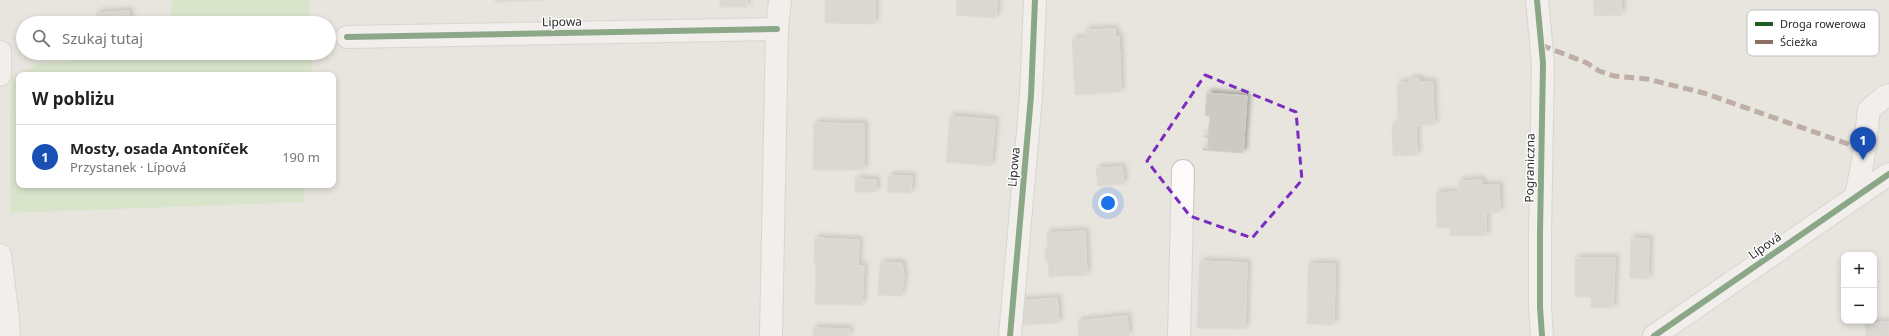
<!DOCTYPE html>
<html lang="pl">
<head>
<meta charset="utf-8">
<style>
	body { margin:0; font-family:"Noto Sans",sans-serif; background:#f2f2f2; color:#222 }
	.controls { position:absolute; right:12px; bottom:12px; display:grid; overflow:hidden; border-radius:8px; box-shadow:0 2px 6px #0003 }
	.controls button { width:36px; height:36px; display:grid; place-items:center; padding:0; border:0; border-bottom:1px solid #e0e0e0; background:#fff; color:#222; font:20px sans-serif }
	.you { position:absolute; left:1108px; top:203px; width:14px; height:14px; margin:-10px; border:3px solid #fff; border-radius:50%; background:#1a73e8; box-shadow:0 0 0 6px #1a73e833 }
	.badge { display:grid; place-items:center; width:26px; height:26px; border-radius:50%; background:#2563eb; color:#fff; font-size:13px; font-weight:700 }
	.pin { position:absolute; translate:-50% -33px; filter:drop-shadow(0 1px 2px #0008) }
	.pin::after { content:''; position:absolute; top:21px; width:14px; height:12px; background:inherit; clip-path:polygon(0 0,100% 0,50% 100%) }
	.list { margin:0; padding:0; list-style:none }
	h2 { display:flex; justify-content:space-between; align-items:center; height:52px; margin:0; padding:0 16px; font-size:17px }
	h2 small { font-size:13px; font-weight:400; color:#767676 }
	.list li { display:grid; grid-template-columns:26px 1fr auto; gap:12px; align-items:center; box-sizing:border-box; height:64px; padding:0 16px; border-top:1px solid #e0e0e0 }
	.list b { display:block; font-size:15px; white-space:nowrap }
	.list p { margin:0; font-size:13px; white-space:nowrap; color:#767676 }
	.list em { font-size:13px; font-style:normal; color:#767676 }
	.icon { flex:none; width:22px; height:22px; fill:none; stroke:currentColor; stroke-width:2; stroke-linecap:round; stroke-linejoin:round }
	.map { position:relative; flex:none; width:1889px; height:336px; overflow:hidden }
	.search { position:absolute; background:#fff; box-shadow:0 2px 6px #0003; left:16px; top:16px; width:320px; height:44px; display:flex; align-items:center; gap:10px; box-sizing:border-box; padding:0 14px; border-radius:22px; color:#767676; font-size:15px }
	.panel { position:absolute; background:#fff; box-shadow:0 2px 6px #0003; left:16px; top:72px; width:320px; height:116px; border-radius:8px }
	.map>svg:first-child { display:block }
</style>
</head>
<body>
<div class="map">
<svg width="1889" height="336" viewBox="0 0 1889 336">
	<defs>
		<filter id="shadow"><feDropShadow dx="3.5" dy="-3.5" stdDeviation="2" flood-color="#0004"/></filter>
	</defs>
	<rect width="100%" height="100%" fill="#e8e4de"/>
	<g fill="#c7e6b3">
		<path d="M172,0H310L309,23H171Z"/>
		<path d="M160,53H208L312,57L311,75H19V185H305L304,202L10,213L11,78C19,72 29,71 37,64Z"/>
	</g>
	<g fill="#cdcac5" stroke="#d3d0ca" filter="url(#shadow)">
		<path d="M495,0H544L495,2Z"/>
		<rect x="720" y="0" width="27" height="7"/>
		<path d="M825,0H875V24L825,23Z"/>
		<path d="M957,0H997L996,18L956,15Z"/>
		<path d="M1594,0H1621L1622,15L1594,16Z"/>
		<path d="M129,11L130,23H96V13Z"/>
		<path d="M1115,29V37L1119,36L1121,92L1075,95L1072,39L1086,38L1085,30Z"/>
		<path d="M1418,78L1422,82H1433L1434,125H1416L1417,155L1393,156L1392,125L1398,124L1397,83H1407L1411,79Z"/>
		<path d="M1207,93L1247,96L1243,153L1203,150V148L1208,149V137H1204V135L1208,136L1210,116H1205Z"/>
		<path d="M950,116L995,120L991,166L946,162Z"/>
		<path d="M814,123L864,124V170H813Z"/>
		<path d="M1122,167L1124,184L1098,186L1096,168Z"/>
		<path d="M888,176H912L911,193L887,192Z"/>
		<path d="M855,179L876,180V192H855Z"/>
		<path d="M1482,180V185H1499L1500,212H1486V236H1450V227L1437,228L1436,193L1459,192V181Z"/>
		<path d="M1085,231L1087,275L1049,277L1048,261H1046L1045,249H1047V233Z"/>
		<path d="M815,238L859,240L858,266H864L862,305L815,304L816,266L814,265Z"/>
		<path d="M1631,238L1649,239L1648,279L1630,278Z"/>
		<path d="M1575,258H1615L1613,308H1591V297H1575Z"/>
		<path d="M1200,261L1247,263L1245,329L1197,328Z"/>
		<path d="M880,263H902L904,277L901,296L878,295Z"/>
		<rect x="1308" y="264" width="27" height="15"/>
		<path d="M1308,279H1335L1334,325L1307,324Z"/>
		<path d="M1057,298L1059,323L1023,325L1021,301Z"/>
		<path d="M1127,316L1129,336H1079L1078,321Z"/>
		<path d="M1889,322V336H1866L1865,323Z"/>
		<path d="M813,328L849,329V336H813Z"/>
	</g>
	<g fill="none" stroke-linecap="round" stroke-linejoin="round">
		<defs>
			<g id="minor">
				<path d="M1537,0L1543,63L1540,234V307L1542,336"/>
				<path d="M347,37L777,29"/>
				<path d="M0,52V75"/>
				<path d="M1856,196L1863,160L1869,110L1884,97L1889,95"/>
				<path d="M0,255L8,319L9,336"/>
				<path d="M771,336L777,29L780,0"/>
				<path d="M1010,336L1031,96L1035,0"/>
				<path d="M1179,336L1183,171"/>
				<path d="M1654,336L1889,174"/>
			</g>
		</defs>
		<use href="#minor" stroke="#c5c3c4" stroke-width="24"/>
		<use href="#minor" stroke="#fcfbfa" stroke-width="22"/>
		<path stroke="#8d6e63" stroke-width="5" stroke-dasharray="10 5" stroke-linecap="butt" d="M1541,45L1587,63L1599,71L1614,76L1647,79L1704,93L1865,150"/>
		<defs>
			<g id="cycleway">
				<path d="M1537,0L1543,63L1540,234V307L1542,336"/>
				<path d="M347,37L777,29"/>
				<path d="M1010,336L1031,96L1035,0"/>
				<path d="M1654,336L1889,174"/>
			</g>
		</defs>
		<use href="#cycleway" stroke="#fff" stroke-width="8"/>
		<use href="#cycleway" stroke="#1b5e20" stroke-width="6"/>
	</g>
	<path d="M0 0H1889V336H0ZM1205,75L1296,112L1302,180L1252,238L1190,216L1147,161Z" fill="#e8e4de" fill-opacity=".55" fill-rule="evenodd"/>
	<path fill="none" stroke="#7b2cbf" stroke-width="3" stroke-dasharray="8 5" stroke-linejoin="round" d="M1205,75L1296,112L1302,180L1252,238L1190,216L1147,161Z"/>
	<g text-anchor="middle" stroke-width="3" stroke-linejoin="round" paint-order="stroke">
		<g font-size="12" fill="#292929" stroke="#fff">
			<text transform="translate(562 22) rotate(-1)" y="4">Lipowa</text>
			<text transform="translate(1014 167) rotate(-85)" y="4">Lipowa</text>
			<text transform="translate(1530 168) rotate(-89)" y="4">Pograniczna</text>
			<text transform="translate(1765 246) rotate(-35)" y="4">Lípová</text>
		</g>
	</g>
	<rect x="1747" y="10" width="132" height="46" rx="6" fill="#fff" stroke="#bfbfbf" stroke-width="1"/>
	<rect x="1755" y="22" width="18" height="4" fill="#1b5e20"/>
	<rect x="1755" y="40" width="18" height="4" fill="#8d6e63"/>
	<g font-size="11" fill="#292929">
		<text x="1780" y="28">Droga rowerowa</text>
		<text x="1780" y="46">Ścieżka</text>
	</g>
</svg>
<div class="controls">
<button>+</button>
<button>−</button>
</div>
<div class="you"></div>
<div class="pin badge" style="left:1863px;top:160px;background:#1a4fb4">1</div>
<div class="search"><svg class="icon" aria-label="search" viewBox="0 0 24 24"><circle cx="10" cy="10" r="6"/><path d="M15 15l6 6"/></svg>Szukaj tutaj</div>
<section class="panel">
<h2>W pobliżu<small></small></h2>
<ul class="list">
<li><span class="badge" style="background:#1a4fb4">1</span><div><b>Mosty, osada Antoníček</b><p>Przystanek · Lípová</p></div><em>190 m</em></li>
</ul>
</section>
</div>
</body>
</html>
